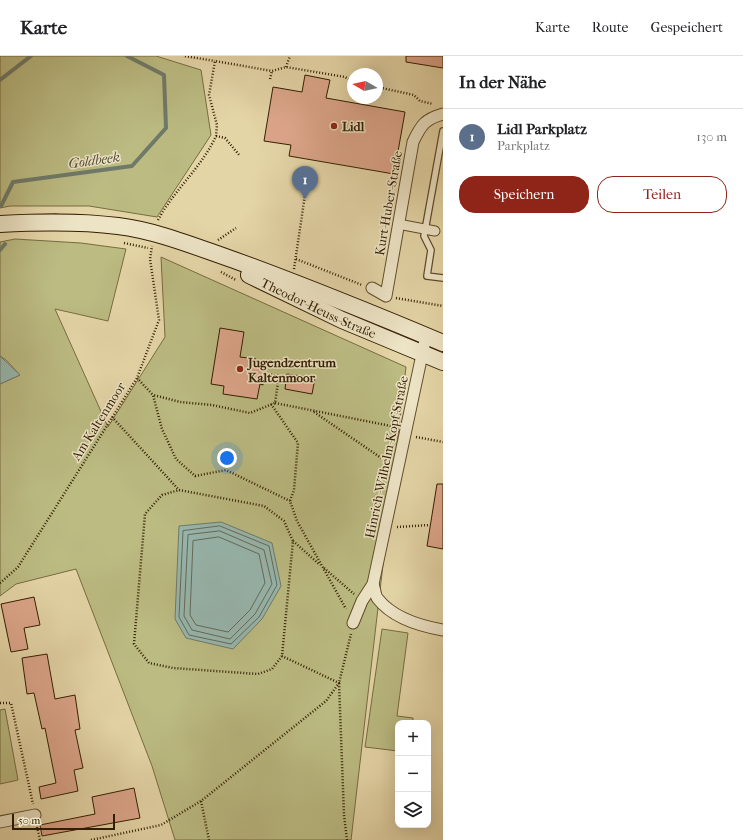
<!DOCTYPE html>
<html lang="de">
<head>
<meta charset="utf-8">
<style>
	body { margin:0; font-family:"IM FELL French Canon",serif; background:#f2f2f2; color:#202124 }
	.controls { position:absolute; right:12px; bottom:12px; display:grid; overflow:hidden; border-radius:8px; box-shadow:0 4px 16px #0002 }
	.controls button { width:36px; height:36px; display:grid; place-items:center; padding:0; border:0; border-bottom:1px solid #e0e0e0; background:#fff; color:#202124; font:20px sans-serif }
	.compass { position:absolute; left:347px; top:12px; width:36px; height:36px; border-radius:50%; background:#fff; box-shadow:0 4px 16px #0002; rotate:279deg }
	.scale { position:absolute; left:12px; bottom:10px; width:103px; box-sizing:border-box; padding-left:4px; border:2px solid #331e00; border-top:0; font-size:11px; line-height:14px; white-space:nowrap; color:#331e00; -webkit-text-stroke:3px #ede4c6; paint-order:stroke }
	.you { position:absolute; left:227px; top:402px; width:14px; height:14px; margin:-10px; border:3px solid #fff; border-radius:50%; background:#1a73e8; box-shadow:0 0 0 6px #1a73e833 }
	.badge { display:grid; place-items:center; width:26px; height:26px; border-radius:50%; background:#8f2418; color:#fff; font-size:13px; font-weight:700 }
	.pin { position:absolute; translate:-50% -33px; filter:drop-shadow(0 1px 2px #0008) }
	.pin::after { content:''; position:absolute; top:21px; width:14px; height:12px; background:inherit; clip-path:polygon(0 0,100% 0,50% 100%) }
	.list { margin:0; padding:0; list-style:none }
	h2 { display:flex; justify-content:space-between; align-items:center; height:52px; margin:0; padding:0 16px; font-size:17px }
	h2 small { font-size:13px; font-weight:400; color:#757577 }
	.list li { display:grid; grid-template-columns:26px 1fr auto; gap:12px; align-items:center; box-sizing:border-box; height:56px; padding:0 16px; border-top:1px solid #e0e0e0 }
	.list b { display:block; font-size:15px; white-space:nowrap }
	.list p { margin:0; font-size:13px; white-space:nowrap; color:#757577 }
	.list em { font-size:13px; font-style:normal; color:#757577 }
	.actions { display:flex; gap:8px; padding:12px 16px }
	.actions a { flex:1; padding:9px 0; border:1px solid #8f2418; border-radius:16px; text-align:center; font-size:14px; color:#8f2418 }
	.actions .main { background:#8f2418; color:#fff }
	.icon { flex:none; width:22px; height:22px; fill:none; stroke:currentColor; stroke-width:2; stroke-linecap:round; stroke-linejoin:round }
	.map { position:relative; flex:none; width:443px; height:784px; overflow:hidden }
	header { display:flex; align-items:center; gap:24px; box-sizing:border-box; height:56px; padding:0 20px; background:#fff; border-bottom:1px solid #e0e0e0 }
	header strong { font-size:19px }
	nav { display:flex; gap:22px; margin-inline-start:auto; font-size:14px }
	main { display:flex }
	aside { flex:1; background:#fff }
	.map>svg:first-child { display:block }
</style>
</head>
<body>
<header>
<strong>Karte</strong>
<nav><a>Karte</a><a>Route</a><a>Gespeichert</a></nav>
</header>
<main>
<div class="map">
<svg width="443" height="784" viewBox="0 0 443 784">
	<rect width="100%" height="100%" fill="#e4d5a7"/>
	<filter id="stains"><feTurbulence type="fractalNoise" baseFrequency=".005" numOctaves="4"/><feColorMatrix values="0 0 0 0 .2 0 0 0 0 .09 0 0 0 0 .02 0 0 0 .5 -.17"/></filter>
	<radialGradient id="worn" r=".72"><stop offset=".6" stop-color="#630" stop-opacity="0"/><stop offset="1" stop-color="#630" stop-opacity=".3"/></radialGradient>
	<g fill="#bbbb82" stroke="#776c41">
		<path d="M0,0H156L201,14L211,79L157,161L89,150H10L0,152Z"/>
		<path d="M15,183L81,187L126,193L108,265L55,253L108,371L165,281L161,201L406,311L351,784H175L152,710L76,513L16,528L0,540V328L20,319L6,304L0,300V186Z"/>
		<path d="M382,573L408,577L397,660L413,662V667H398V695L365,691Z"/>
		<path d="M5,653L18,724L0,728V654Z"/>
	</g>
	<g fill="#97b7af" stroke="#6f7a69">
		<path d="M0,300L20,319L0,328Z"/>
		<path d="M221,466L272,487L281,530L262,563L233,593L186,582L175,563L179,470Z"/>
	</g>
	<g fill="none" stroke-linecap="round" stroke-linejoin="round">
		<g stroke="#656a58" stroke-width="1">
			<path d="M220,470L269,490L277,529L259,561L231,588L189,579L179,561L183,475Z"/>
			<path d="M220,475L264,494L272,528L255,558L230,583L192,574L184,560L188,479Z"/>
			<path d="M219,481L259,498L265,527L250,554L228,576L196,569L190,559L193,485Z"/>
		</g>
		<g stroke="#6f7a69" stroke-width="4">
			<path d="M0,24L31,0"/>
			<path d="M1,150L13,126L132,110L166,72L164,19L127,0"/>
			<path d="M0,194L5,188"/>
		</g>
	</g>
	<g fill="#dda68b" stroke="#331e00">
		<path d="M406,0H443V12L406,6Z"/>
		<path d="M305,19L330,24L326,42L405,56L394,118L289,100L291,89L264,85L273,31L302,36Z"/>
		<path d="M220,272L244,276L240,301L256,303L255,306L266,307L263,329L260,328L257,343L223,338L224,330L211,328Z"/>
		<path d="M287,318L315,322L312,338L285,333Z"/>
		<path d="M437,428H443V493L427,490Z"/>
		<path d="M34,541L40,569L24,572L28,593L11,596L1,548Z"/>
		<path d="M47,598L55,643L75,639L80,673L75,674L83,712L74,714L78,735L41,743L39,731L56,727L45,672L42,673L34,637L27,638L22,602Z"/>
		<path d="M134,732L140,762L42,780L40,769L95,758L92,741Z"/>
	</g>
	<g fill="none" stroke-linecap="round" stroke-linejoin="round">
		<defs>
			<path id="service" d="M443,75L424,180L431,194L427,220L443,222"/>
			<path id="pedestrian" d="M398,168L435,175"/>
			<g id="minor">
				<path d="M372,232L386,240L413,86C421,69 425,63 443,58"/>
				<path d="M373,528C375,533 375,540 378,543C393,562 420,570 443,574"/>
				<path d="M353,567L362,545L373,528L426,280"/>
				<path d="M0,766L35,759"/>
			</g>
			<g id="secondary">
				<path d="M0,168C40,166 78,165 118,170C158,175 196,191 234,204C305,230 374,258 443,287"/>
				<path id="s1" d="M249,219L342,264L443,306"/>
			</g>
		</defs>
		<use href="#service" stroke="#5f4c2a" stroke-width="8"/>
		<use href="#pedestrian" stroke="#5f4c2a" stroke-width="11"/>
		<use href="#minor" stroke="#5f4c2a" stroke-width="13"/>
		<use href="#secondary" stroke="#331e00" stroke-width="18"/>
		<g stroke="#331e00" stroke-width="2.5" stroke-dasharray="1 2" stroke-linecap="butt">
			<path d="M185,0L215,5"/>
			<path d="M286,11L290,0"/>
			<path d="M270,23L272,15"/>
			<path d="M377,31L414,39L420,45L433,48"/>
			<path d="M216,80L225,82L240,100"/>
			<path d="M389,122L395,123"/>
			<path d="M158,164C174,134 202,111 216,80L217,69L209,39L215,5L272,15L286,11L345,21L353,26"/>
			<path d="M380,165L388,166"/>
			<path d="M218,184L236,172"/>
			<path d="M124,187L148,192"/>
			<path d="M296,203L362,229"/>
			<path d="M294,213L309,112"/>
			<path d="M221,216L236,224"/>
			<path d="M396,242L443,250"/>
			<path d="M265,318L279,320L275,347L250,357L212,349L180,346L153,339L162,373L176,403L195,420L226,414L290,445"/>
			<path d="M137,322L153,339"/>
			<path d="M275,347L396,371"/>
			<path d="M271,348L298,387L294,434L290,445L297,465L346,553"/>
			<path d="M314,356L387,406"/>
			<path d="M112,361L179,434"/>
			<path d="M416,381L443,386"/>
			<path d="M179,434L264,450L284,465L293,485L282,600L272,613L258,618L173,612L149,607L134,588L145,458L162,439Z"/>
			<path d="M397,471L430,469"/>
			<path d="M293,485L320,509"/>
			<path d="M324,512L354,538"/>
			<path d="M0,527L18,511L137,322L159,264L150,203L152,190"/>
			<path d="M0,647H11L33,748"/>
			<path d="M201,745L209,784"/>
			<path d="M37,771L40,784"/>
			<path d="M91,784L161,769L201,745L326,645L339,627L282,600"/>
			<path d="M347,784L344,759L339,627L351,578"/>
		</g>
		<use href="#service" stroke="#ede4c6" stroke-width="5.5"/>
		<use href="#pedestrian" stroke="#ede4c6" stroke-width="9"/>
		<use href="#minor" stroke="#ede4c6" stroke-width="11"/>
		<use href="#secondary" stroke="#ede4c6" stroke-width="16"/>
	</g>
	<g fill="#8f2418" stroke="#ede4c6" stroke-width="1.5">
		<circle cx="334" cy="70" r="4"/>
		<circle cx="240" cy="313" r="4"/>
	</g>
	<g text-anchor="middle" stroke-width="3" stroke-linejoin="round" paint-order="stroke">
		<g font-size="13" font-weight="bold" fill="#331e00" stroke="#ede4c6" text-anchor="start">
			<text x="342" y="75">Lidl</text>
			<text x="248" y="311">Jugendzentrum<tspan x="248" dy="15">Kaltenmoor</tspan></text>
		</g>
		<g font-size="13" fill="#331e00" stroke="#ede4c6">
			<text transform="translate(388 147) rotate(-80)" y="5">Kurt-Huber-Straße</text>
			<text dy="5" stroke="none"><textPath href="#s1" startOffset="77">Theodor-Heuss-Straße</textPath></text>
			<text transform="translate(98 365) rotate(-58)" y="5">Am Kaltenmoor</text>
			<text transform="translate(386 401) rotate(-78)" y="5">Hinrich-Wilhelm-Kopf-Straße</text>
		</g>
		<g font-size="14" font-style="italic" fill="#514c35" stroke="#ede4c6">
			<text transform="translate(94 104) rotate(-8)" y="5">Goldbeek</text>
		</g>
	</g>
	<rect width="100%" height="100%" filter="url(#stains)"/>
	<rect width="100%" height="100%" fill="url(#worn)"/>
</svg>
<div class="controls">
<button>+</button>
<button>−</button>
<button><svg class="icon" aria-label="layers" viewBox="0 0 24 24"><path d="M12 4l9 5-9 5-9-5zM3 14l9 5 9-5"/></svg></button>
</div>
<svg class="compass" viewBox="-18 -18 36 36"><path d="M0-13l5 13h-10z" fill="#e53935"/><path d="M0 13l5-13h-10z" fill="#757577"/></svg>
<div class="scale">50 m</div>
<div class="you"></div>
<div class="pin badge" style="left:305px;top:143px;background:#5c6f8a">1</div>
</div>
<aside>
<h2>In der Nähe<small></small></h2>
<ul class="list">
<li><span class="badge" style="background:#5c6f8a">1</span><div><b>Lidl Parkplatz</b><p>Parkplatz</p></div><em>130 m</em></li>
</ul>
<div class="actions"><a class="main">Speichern</a><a>Teilen</a></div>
</aside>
</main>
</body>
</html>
